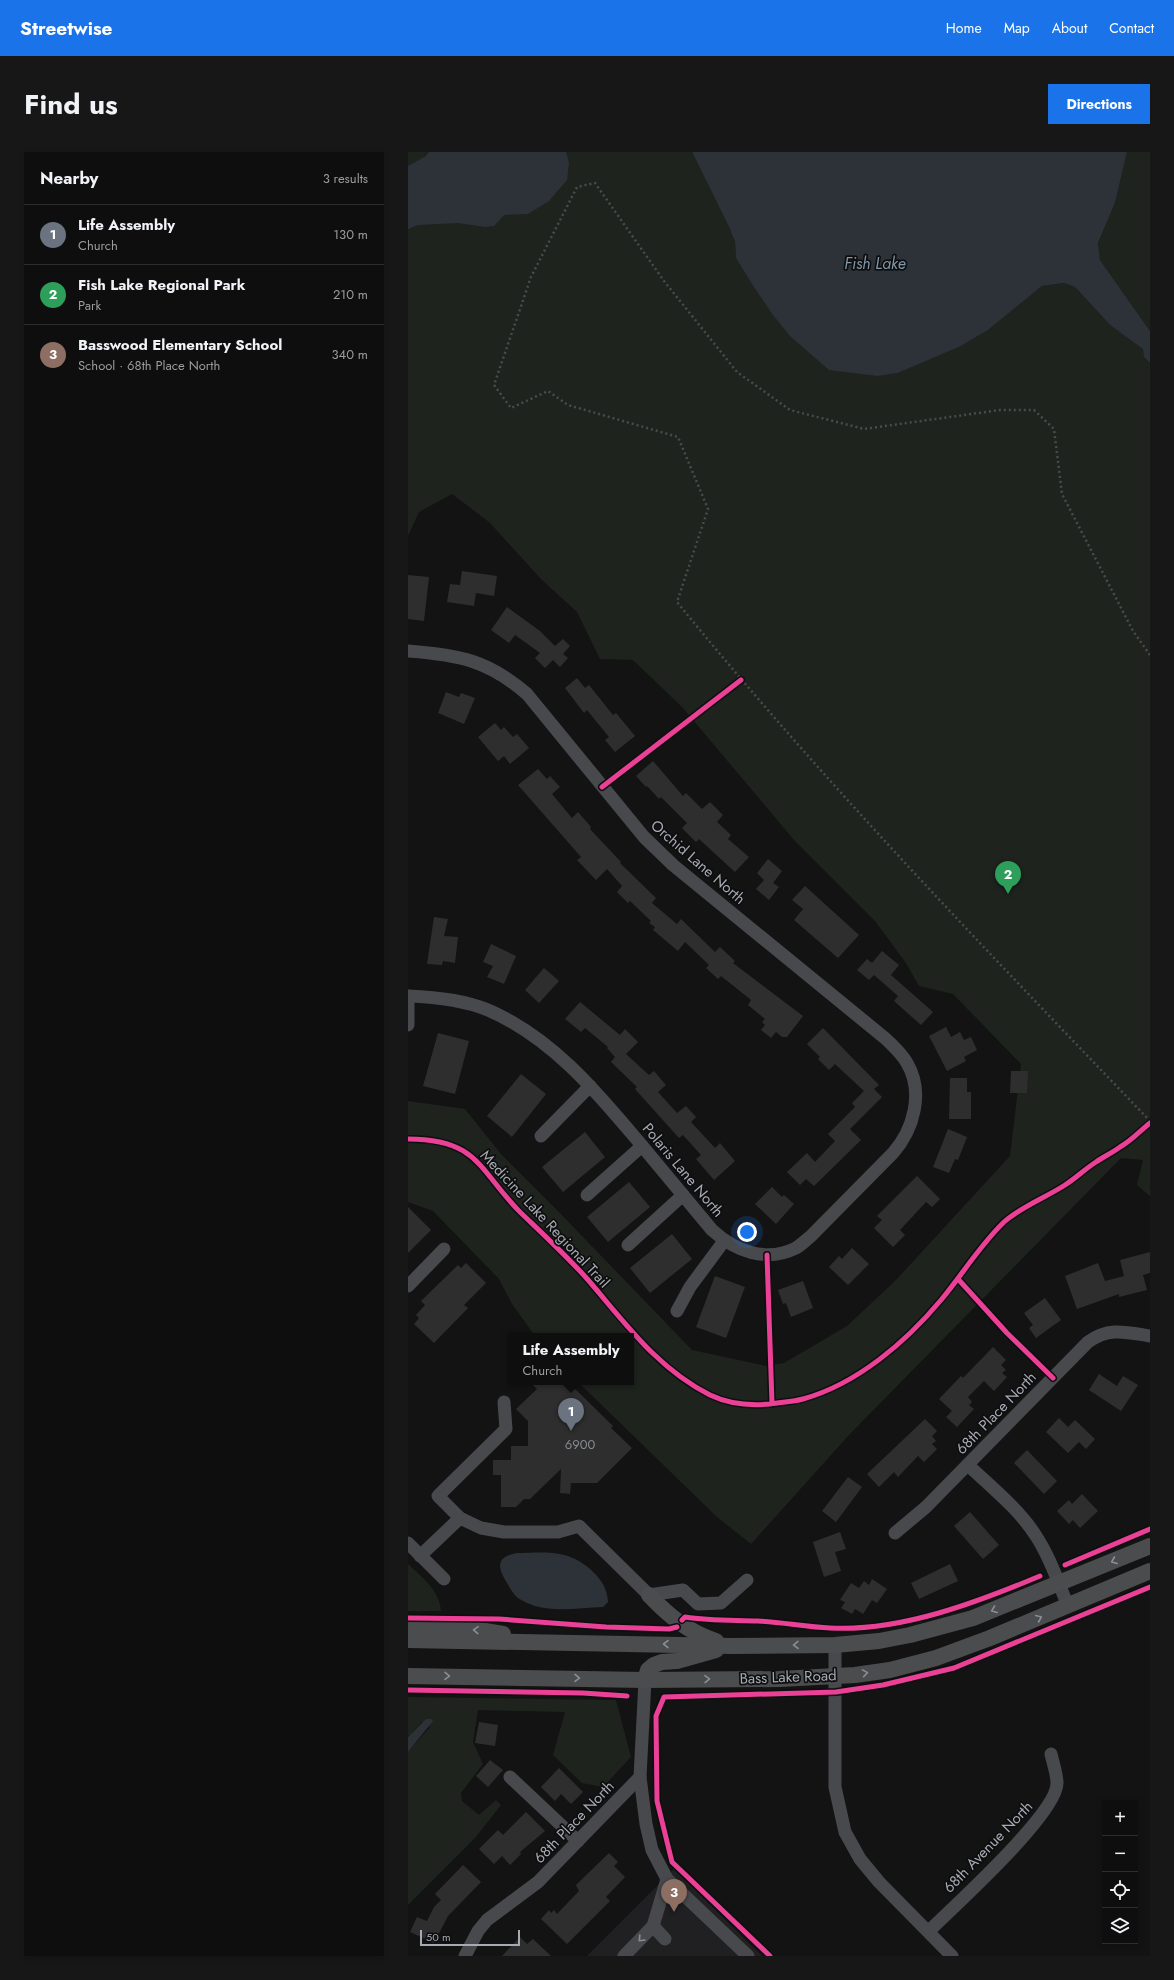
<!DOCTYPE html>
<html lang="en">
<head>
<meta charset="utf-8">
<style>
	body { margin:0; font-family:Jost,sans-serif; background:#171718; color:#f1f3f6 }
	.controls { position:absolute; right:12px; bottom:12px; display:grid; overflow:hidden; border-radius:0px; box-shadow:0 2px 6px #0003 }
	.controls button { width:36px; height:36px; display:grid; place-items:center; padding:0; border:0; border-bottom:1px solid #2e2e2f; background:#0e0e0f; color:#f1f3f6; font:20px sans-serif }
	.scale { position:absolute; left:12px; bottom:10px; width:100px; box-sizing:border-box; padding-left:4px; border:2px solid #a6aab3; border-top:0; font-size:11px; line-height:14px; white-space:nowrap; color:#a6aab3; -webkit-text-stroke:3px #0e0e0f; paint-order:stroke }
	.you { position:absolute; left:339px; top:1080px; width:14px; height:14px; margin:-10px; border:3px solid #fff; border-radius:50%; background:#1a73e8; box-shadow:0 0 0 6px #1a73e833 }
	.badge { display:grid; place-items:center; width:26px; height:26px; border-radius:50%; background:#1a73e8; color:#fff; font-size:13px; font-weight:700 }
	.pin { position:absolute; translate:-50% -33px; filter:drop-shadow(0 1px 2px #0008) }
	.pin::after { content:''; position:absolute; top:21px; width:14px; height:12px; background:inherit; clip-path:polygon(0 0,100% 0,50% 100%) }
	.popup { position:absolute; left:100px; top:1181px; width:126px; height:52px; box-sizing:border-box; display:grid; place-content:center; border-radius:0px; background:#0e0e0f; filter:drop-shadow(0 1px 3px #0005); font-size:13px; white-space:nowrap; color:#9b9c9e }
	.popup b { font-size:15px; color:#f1f3f6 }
	.popup::after { content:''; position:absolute; left:50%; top:100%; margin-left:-8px; border:8px solid transparent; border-top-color:#0e0e0f }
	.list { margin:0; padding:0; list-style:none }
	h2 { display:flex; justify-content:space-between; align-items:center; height:52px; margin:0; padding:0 16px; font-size:17px }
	h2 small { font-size:13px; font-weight:400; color:#9b9c9e }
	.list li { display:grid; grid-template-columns:26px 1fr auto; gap:12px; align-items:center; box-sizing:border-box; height:60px; padding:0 16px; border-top:1px solid #2e2e2f }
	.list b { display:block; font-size:15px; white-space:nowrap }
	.list p { margin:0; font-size:13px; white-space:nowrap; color:#9b9c9e }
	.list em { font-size:13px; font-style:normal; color:#9b9c9e }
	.icon { flex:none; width:22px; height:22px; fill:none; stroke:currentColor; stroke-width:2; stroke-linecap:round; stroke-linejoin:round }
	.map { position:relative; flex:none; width:742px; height:1804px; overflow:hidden; border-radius:0px }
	header { display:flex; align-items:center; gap:24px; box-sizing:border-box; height:56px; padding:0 20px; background:#1a73e8; color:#fff }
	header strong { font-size:19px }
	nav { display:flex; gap:22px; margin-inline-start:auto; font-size:14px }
	.intro { display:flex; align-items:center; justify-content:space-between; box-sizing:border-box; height:96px; padding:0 24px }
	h1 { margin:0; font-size:28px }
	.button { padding:10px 18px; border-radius:0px; background:#1a73e8; color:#fff; font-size:14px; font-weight:700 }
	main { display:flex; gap:24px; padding:0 24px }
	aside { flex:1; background:#0e0e0f; border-radius:0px; box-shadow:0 2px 6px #0003 }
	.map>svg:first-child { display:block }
</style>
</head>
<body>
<header>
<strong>Streetwise</strong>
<nav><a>Home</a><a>Map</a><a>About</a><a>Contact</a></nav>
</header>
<div class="intro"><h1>Find us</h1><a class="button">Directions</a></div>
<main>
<aside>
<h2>Nearby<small>3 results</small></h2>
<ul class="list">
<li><span class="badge" style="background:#6b7280">1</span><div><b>Life Assembly</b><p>Church</p></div><em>130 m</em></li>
<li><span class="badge" style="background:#2e9e5b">2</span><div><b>Fish Lake Regional Park</b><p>Park</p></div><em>210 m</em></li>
<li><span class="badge" style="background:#8d6e63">3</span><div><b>Basswood Elementary School</b><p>School · 68th Place North</p></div><em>340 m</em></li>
</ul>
</aside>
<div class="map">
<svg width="742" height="1804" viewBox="0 0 742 1804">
	<rect width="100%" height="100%" fill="#131314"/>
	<path fill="#202022" d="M266,1717L354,1804H179Z"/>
	<g fill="#1e231e">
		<path d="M0,0H284L321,75L327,90L328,106L470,224L490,221L553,194L580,178L634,134L656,131L667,135L702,173L736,197V205L742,211V1044L729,1033L735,1008L713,1006L441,1283L343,1392L309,1365L170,1230H223V1184H127L104,1152L91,1127L25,1059L0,1050V949L57,957L93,1002L148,1057L284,1198L358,1214L376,1211L439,1174L488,1128L602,1004L613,912L545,842L511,834L498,811L467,769L386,688L275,556L225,508L192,507L169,460L133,427L81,370L44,342L11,360L0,384Z"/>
		<path d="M719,0H742V179L692,108L690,91L707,51Z"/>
		<path d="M0,1412C14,1425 32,1439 33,1459H0Z"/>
		<path d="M0,1545L208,1548L223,1605L195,1635L174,1631L145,1603L157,1560L70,1558L65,1590L75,1612L53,1641L54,1649L71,1663L88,1648L93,1653L67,1686L0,1753V1600L22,1575L14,1570L1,1584L0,1583Z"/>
	</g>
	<g fill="#2c3237">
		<path d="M21,0H158L161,11L159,28L141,49L120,62L96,63L86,74L77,75L50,71L10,73L0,77V14L18,4Z"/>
		<path d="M284,0H719L707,51L690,91L692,108L742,179V211L736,205L735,197L702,173L667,135L656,131L634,134L580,178L553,194L490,221L470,224L421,218L382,184L365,163L344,132L328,106L327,90L321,75Z"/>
		<path d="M109,1401C124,1401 141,1399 156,1403C176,1408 200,1428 200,1450L195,1455C173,1456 148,1460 127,1454C122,1452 114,1449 110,1446C105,1442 102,1436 99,1431C89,1415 88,1405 109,1401Z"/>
		<path d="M18,1567H23L25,1569L0,1600V1585Z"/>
	</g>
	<g fill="#2e2e2f">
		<path d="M54,419L89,424L86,444L68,441L66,454L39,450L42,432L52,433Z"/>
		<path d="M0,423L21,425L16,469L0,467Z"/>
		<path d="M99,455L132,479L147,494L155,487L162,494L155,502L160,506L152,515L145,508L137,516L127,506L132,501L107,483L101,491L83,478Z"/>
		<path d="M169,526L177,536L181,533L205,563L208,561L227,584L207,600L197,588L201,585L179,558L176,561L157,536Z"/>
		<path d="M38,540L51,545L53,541L67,546L56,572L30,561Z"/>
		<path d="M87,571L93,578L96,575L105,585L109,582L121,596L102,612L96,604L90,609L70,585Z"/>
		<path d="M245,609L275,644L278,641L294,657L302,650L315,663L309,670L323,683L320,687L341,705L327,720L291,687L288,690L274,676L279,671L253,645L251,647L239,634L238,635L228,624Z"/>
		<path d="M130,617L139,627L142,624L152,635L144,642L164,666L170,660L183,675L182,677L213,710L212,711L248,746L244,751L269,772L273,767L307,800L312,795L327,809L325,811L395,864L379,885H374L368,880L363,886L353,878L357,873L354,870L357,867L340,853L343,848L313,824L310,827L298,816L301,813L277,790L270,799L245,778L247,775L241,771L243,769L222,749L220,751L209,740L214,734L199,717L188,728L169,708L173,705L110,633Z"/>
		<path d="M360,707L374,719L365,731L371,735L361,748L348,737L356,728L349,721Z"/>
		<path d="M397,734L451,783L430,806L386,768L395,757L384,748Z"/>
		<path d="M26,765L40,767L36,784L50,785L47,811L35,809L34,813L19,812Z"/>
		<path d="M83,792L108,804L96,832L79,825L85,814L75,810Z"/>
		<path d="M474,799L491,813L483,823L525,860L513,873L486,849L490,844L466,823L461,828L449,818L459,807L464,811Z"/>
		<path d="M136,816L151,829L131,851L117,838Z"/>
		<path d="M172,850L212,883L217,877L230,890L218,902L241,923L246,919L258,933L250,940L269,961L278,954L288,965L283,970L307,996L312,991L327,1009L306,1028L288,1007L293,1003L275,983L271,986L227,937L229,935L203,910L207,905L199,896L200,895L177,876L173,880L157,867Z"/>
		<path d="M538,875L543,885L552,880L556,888L563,885L569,898L556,905L558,909L539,919L521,884Z"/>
		<path d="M415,876L471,933L466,937L474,945L442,977L453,988L406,1034L398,1027L392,1033L379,1020L399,1001L407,1010L427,989L420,982L447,955L444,951L456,939L427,912L421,918L410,907L412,905L399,892Z"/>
		<path d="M30,881L61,889L47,942L15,934Z"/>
		<path d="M603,919H620L619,941H602Z"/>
		<path d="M113,922L138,942L104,985L79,964Z"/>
		<path d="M542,926H559V940H563V967H541Z"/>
		<path d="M540,977L559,985L550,1008L547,1007L541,1021L525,1015Z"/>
		<path d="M177,980L197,1005L155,1040L134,1015Z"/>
		<path d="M509,1024L532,1047L524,1055L518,1050L492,1078L497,1083L485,1095L466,1076L474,1068L469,1064Z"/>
		<path d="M221,1030L242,1055L200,1090L179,1065Z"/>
		<path d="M364,1035L374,1045L376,1043L386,1052L368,1072L347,1052Z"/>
		<path d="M0,1055L23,1078L0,1101Z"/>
		<path d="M264,1082L284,1107L242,1141L222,1116Z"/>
		<path d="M444,1096L461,1112L440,1133L421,1115L431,1104L434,1107Z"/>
		<path d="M742,1100V1121L735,1123L739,1138L711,1145V1142L669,1157L657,1124L690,1111L697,1129L716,1124L712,1108Z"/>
		<path d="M58,1111L78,1131L56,1153L60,1156L26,1191L6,1172L11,1166L8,1163L17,1153L13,1149L50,1113L53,1116Z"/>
		<path d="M307,1124L337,1135L318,1186L288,1175Z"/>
		<path d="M395,1129L405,1156L383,1165L378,1151L375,1152L370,1138Z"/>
		<path d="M637,1146L653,1168L628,1186L621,1176L625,1173L616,1161Z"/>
		<path d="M585,1195L598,1208L593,1213L598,1218L594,1221L599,1225L586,1239L576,1229L560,1245L564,1250L561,1253L566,1257L549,1275L538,1265L544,1259L531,1247L553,1224L555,1226Z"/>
		<path d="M691,1222L709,1234L715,1224L730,1233L713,1259L681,1238Z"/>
		<path d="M122,1230H160L205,1274L203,1276L224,1296L189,1331H163L162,1342L152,1341L153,1317L122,1347H116L108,1355H93V1323H85V1308H103V1294H120V1269L108,1257L129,1237Z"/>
		<path d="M651,1266L660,1275L667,1268L687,1287L678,1297L671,1290L660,1301L638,1280Z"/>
		<path d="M517,1267L529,1279L524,1284L528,1289L524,1292L529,1297L516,1310L510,1304L490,1325L486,1320L471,1335L459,1322Z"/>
		<path d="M619,1298L649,1329L636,1342L606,1311Z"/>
		<path d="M440,1325L454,1335L428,1370L414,1359Z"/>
		<path d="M674,1342L690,1359L672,1376L665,1368L661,1372L649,1359L661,1348L664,1352Z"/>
		<path d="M562,1360L591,1393L575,1407L546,1374Z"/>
		<path d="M432,1380L438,1397L427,1400L433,1419L416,1425L405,1390Z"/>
		<path d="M542,1412L550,1429L511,1447L503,1431Z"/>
		<path d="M464,1427L479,1437L469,1451L464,1448L455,1462L447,1457L444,1462L433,1456L437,1450L432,1448L443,1431L451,1436L456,1429L461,1433Z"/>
		<path d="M71,1570L90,1573L87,1594L67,1591Z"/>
		<path d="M82,1608L95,1618L80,1635L68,1624Z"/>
		<path d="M151,1616L175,1640L163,1652L153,1642L147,1649L133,1635Z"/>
		<path d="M118,1660L137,1679L112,1700L113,1702L102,1713L94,1704L86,1712L71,1697L90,1678L95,1683Z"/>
		<path d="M201,1701L210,1710L206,1714L217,1725L198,1745L202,1749L159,1792L133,1767L141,1758L143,1761L146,1758L149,1762L171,1739L168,1733Z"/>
		<path d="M55,1713L73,1730L40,1764L26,1791L2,1780L9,1765L19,1769L26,1755L33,1748L27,1742Z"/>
		<path d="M112,1785L119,1792L125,1787L143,1804H94Z"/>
	</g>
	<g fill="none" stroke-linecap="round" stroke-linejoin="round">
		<path stroke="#4a4b4d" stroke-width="2.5" stroke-dasharray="2 3" stroke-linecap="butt" d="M742,503L725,479L654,342L646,277L626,258H592L456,277L382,258L329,220L256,129L187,31L169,35L123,125L86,233L103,256L140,239L160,253L270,285L300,357L269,450C417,632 580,800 742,969"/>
		<g stroke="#48494d" stroke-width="13">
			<path d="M0,499C51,503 80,508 119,542L236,685L265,713L478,887C486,895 494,902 499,911C516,940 506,977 485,1001L403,1084C398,1088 393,1093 388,1096C358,1111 327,1099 304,1078C280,1049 255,1019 230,989C188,939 143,885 80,858C56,848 27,845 0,844"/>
			<path d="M0,873V844"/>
			<path d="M133,984L182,934"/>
			<path d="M179,1043L234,994"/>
			<path d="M220,1093L275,1043"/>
			<path d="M0,1134L36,1097"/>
			<path d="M269,1159L282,1135L316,1089"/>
			<path d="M560,1313C583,1335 611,1357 628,1384C642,1405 650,1430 660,1454"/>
			<path d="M52,1366L30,1344L98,1277L96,1250"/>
			<path d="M487,1381L518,1355L680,1190C701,1175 717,1180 742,1184"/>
			<path d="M0,1391L36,1427"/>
			<path d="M12,1404L52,1366L73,1376L96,1380H150L171,1374L241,1443L275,1438L290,1452L313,1451L339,1428"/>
			<path d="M427,1493V1635L437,1680L452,1707L471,1730L544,1804"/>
			<path d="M102,1625L170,1689"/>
			<path d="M232,1625L238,1672L244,1698L259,1727L340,1804"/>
			<path d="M245,1774L257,1787"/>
			<path d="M521,1779C545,1755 650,1661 649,1631C649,1622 645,1611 643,1602"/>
			<path d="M57,1804L70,1779L79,1768L130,1730L232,1625L237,1528"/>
			<path d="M216,1804L245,1774L259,1727"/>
		</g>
		<g stroke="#4b4c4e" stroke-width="16">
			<path d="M241,1443C261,1464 280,1480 308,1489"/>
			<path d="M0,1477L71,1478L95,1482"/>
			<path d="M0,1488L323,1494L427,1493L471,1489L502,1483L565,1466L742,1394"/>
			<path d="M0,1524L237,1528L372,1527L447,1523L482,1518L528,1506L582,1486L742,1419"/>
			<path d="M237,1528L240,1518L246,1513L254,1510L269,1509L308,1498"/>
		</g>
		<defs>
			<g id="cycleway">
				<path d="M194,635L333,528"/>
				<path d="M0,987C71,987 71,1019 113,1061C136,1083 160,1105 181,1129C218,1172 250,1217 302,1243C321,1252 341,1254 362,1252C373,1250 384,1250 395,1247C449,1232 498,1190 533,1148C554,1123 572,1093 596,1070C614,1054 637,1046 657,1033C668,1026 677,1017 688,1010C695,1005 704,1001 712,995C723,989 732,979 742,971"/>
				<path d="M359,1103L364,1251"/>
				<path d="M550,1127L599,1181L645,1226"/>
				<path d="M657,1413L742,1377"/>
				<path d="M0,1466L91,1467L198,1475L261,1477L269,1475"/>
				<path d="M274,1468L277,1465C302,1469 325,1468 350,1469C374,1470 398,1475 422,1476C492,1480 570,1450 632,1424"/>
				<path d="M0,1538L175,1541L219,1544"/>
				<path d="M362,1804L264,1710L249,1649L248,1564L256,1545L428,1540L475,1533L546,1516L742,1435"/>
			</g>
		</defs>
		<use href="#cycleway" stroke="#0e0e0f" stroke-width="8"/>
		<use href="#cycleway" stroke="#ea4096" stroke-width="5"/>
	</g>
	<defs><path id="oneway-chevron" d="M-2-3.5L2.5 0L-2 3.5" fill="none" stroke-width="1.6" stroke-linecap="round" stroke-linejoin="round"/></defs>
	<g stroke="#8b8e95">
		<use href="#oneway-chevron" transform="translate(706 1409) rotate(157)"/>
		<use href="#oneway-chevron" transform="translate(586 1458) rotate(159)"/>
		<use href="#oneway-chevron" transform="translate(631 1466) rotate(-23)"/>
		<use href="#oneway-chevron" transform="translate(68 1478) rotate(-177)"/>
		<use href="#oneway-chevron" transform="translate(258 1492) rotate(-179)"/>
		<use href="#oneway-chevron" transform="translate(388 1493) rotate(179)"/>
		<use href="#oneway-chevron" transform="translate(457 1521) rotate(-9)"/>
		<use href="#oneway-chevron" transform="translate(39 1524) rotate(1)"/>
		<use href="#oneway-chevron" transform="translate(169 1526) rotate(1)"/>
		<use href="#oneway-chevron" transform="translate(299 1527) rotate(-1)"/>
	</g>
	<use stroke="#8a8d94" href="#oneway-chevron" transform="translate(233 1787) rotate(134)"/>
	<g text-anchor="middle" stroke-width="3.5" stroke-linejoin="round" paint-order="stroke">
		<g font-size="13" fill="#888b92">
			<text x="172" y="1297">6900</text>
		</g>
		<g font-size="15" fill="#a6aab3" stroke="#0e0e0f">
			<text transform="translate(290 710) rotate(41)" y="5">Orchid Lane North</text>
			<text transform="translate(275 1018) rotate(50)" y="5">Polaris Lane North</text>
			<text transform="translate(137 1067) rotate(47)" y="5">Medicine Lake Regional Trail</text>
			<text transform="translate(588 1261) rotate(-46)" y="5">68th Place North</text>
			<text transform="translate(380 1525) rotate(-2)" y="5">Bass Lake Road</text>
			<text transform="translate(166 1670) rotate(-46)" y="5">68th Place North</text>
			<text transform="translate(580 1695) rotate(-46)" y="5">68th Avenue North</text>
		</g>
		<g font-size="16" font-style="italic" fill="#8197aa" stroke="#0e0e0f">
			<text x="467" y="117">Fish Lake</text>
		</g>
	</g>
</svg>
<div class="controls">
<button>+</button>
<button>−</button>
<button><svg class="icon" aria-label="locate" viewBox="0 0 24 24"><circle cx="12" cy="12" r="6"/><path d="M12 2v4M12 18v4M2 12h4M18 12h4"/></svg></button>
<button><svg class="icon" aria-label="layers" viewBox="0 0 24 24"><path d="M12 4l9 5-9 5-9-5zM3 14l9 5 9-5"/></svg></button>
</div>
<div class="scale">50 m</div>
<div class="you"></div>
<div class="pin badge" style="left:163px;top:1279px;background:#6b7280">1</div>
<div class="popup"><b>Life Assembly</b>Church</div>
<div class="pin badge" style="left:600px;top:742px;background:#2e9e5b">2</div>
<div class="pin badge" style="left:266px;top:1760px;background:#8d6e63">3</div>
</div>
</main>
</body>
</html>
